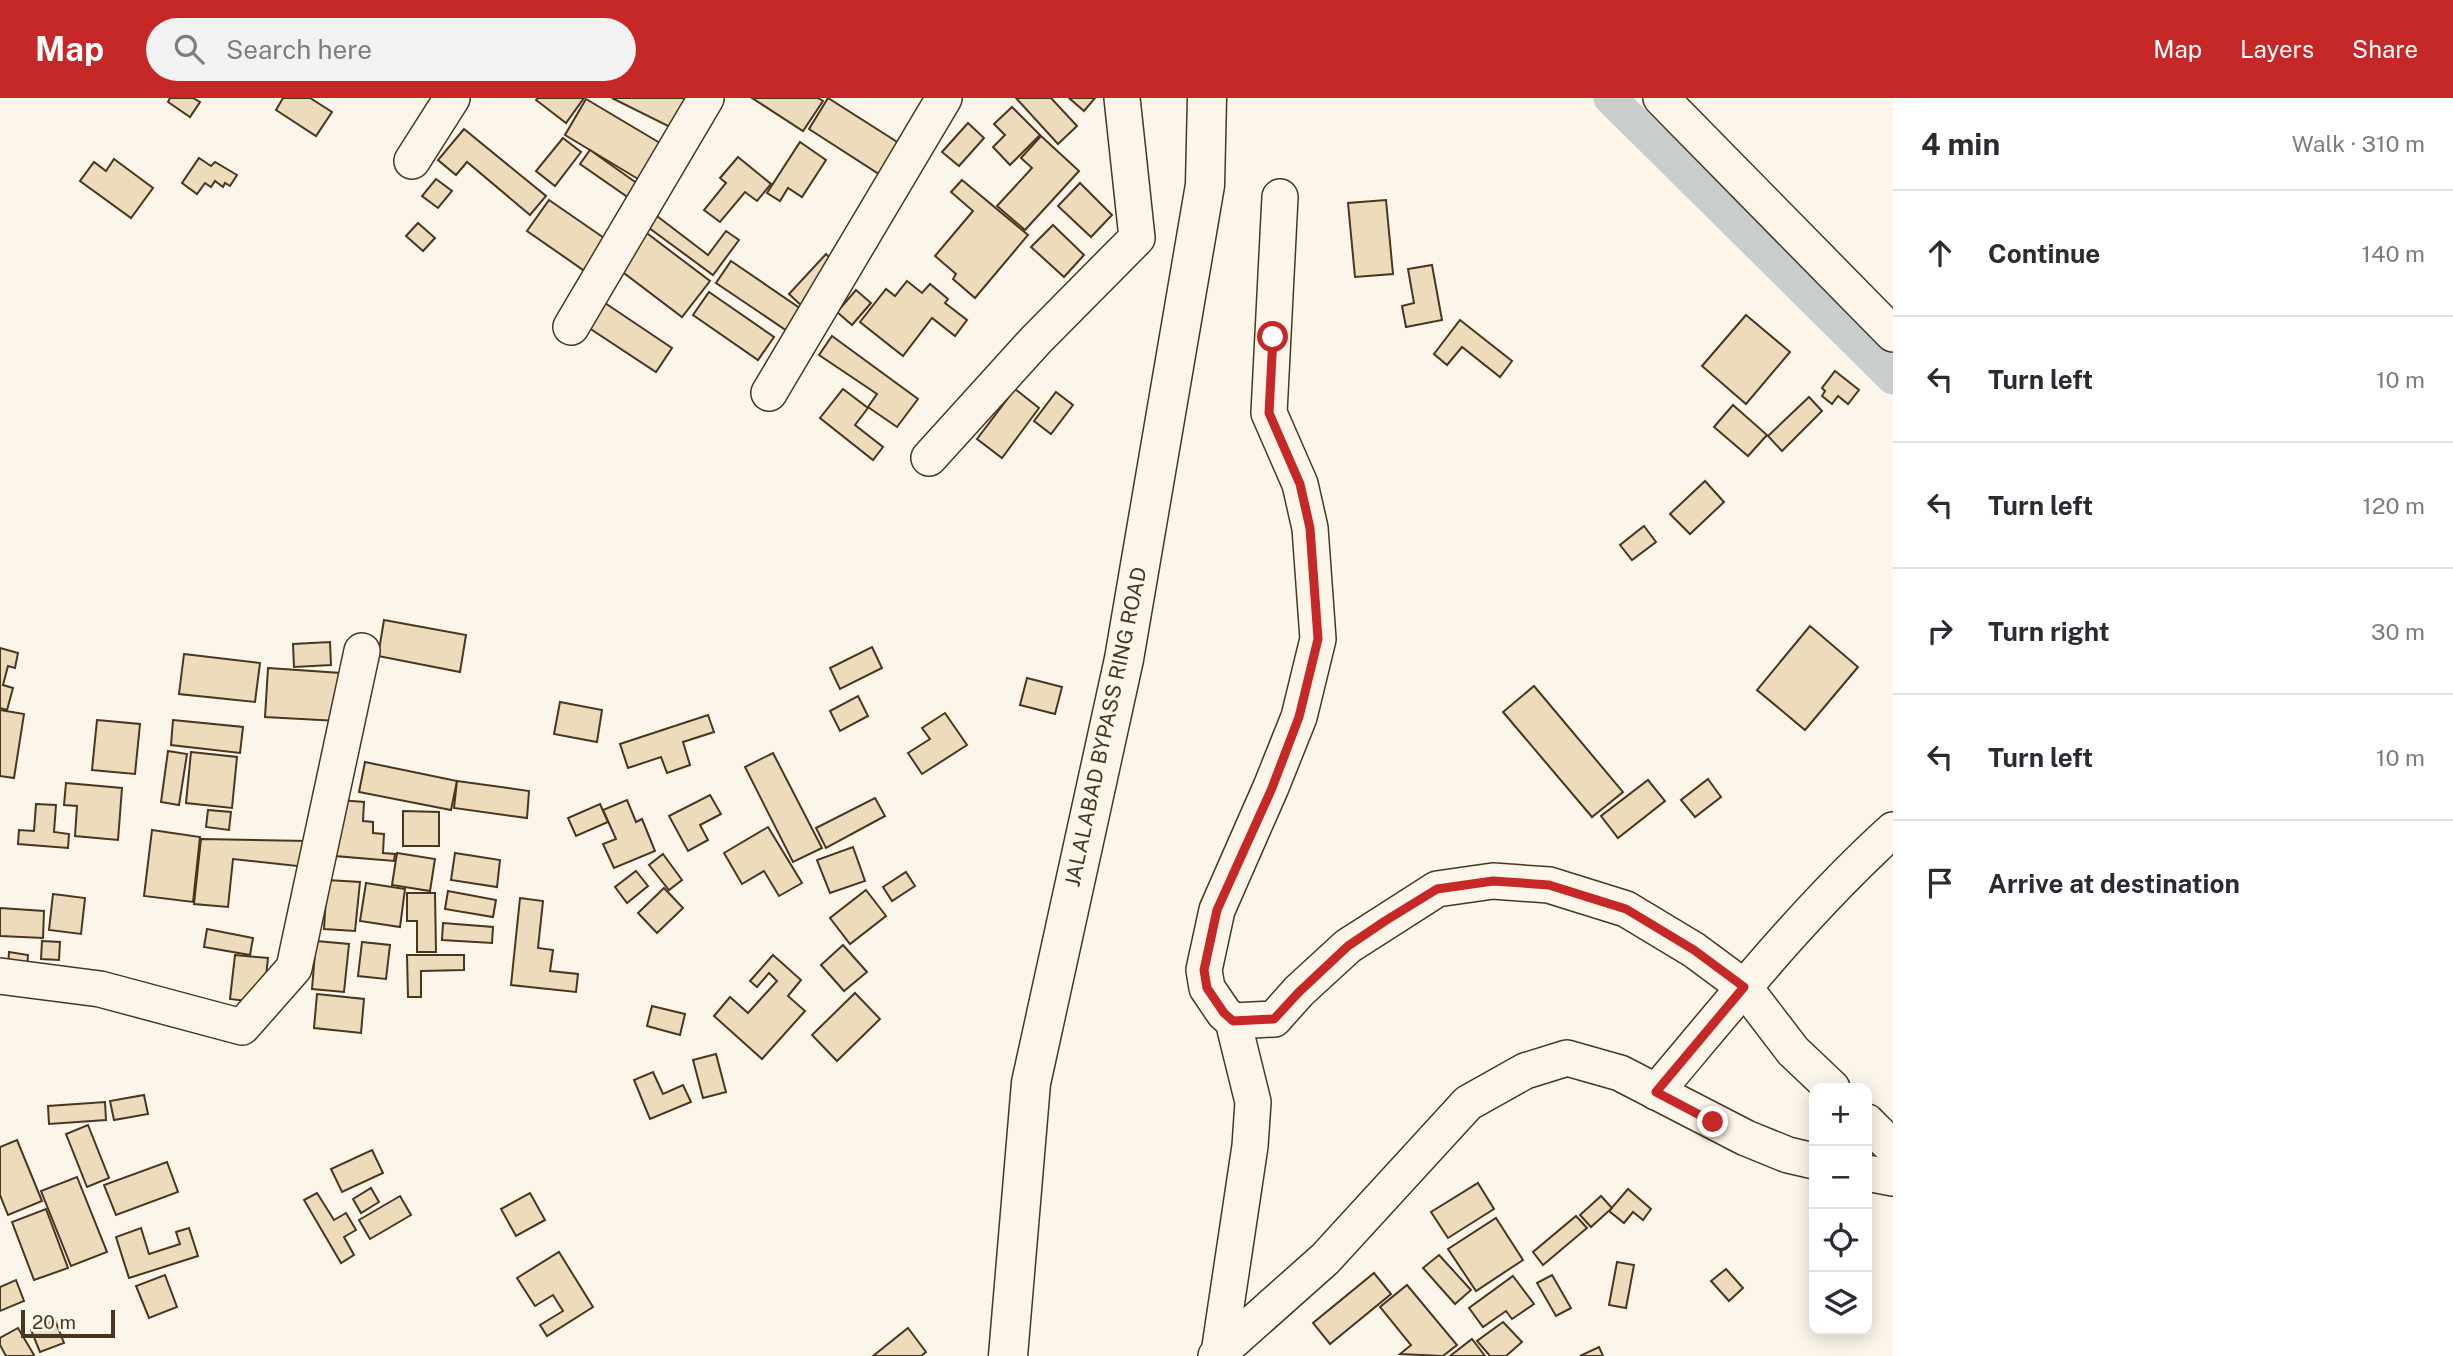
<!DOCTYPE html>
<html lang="en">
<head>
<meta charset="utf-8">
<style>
	body { margin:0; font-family:"Public Sans",sans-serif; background:#f2f2f3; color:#2b2b33 }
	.controls { position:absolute; right:21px; bottom:21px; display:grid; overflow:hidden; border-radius:14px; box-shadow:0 4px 18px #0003 }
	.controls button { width:63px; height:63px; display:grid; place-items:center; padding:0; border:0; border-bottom:2px solid #e1e1e2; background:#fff; color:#2b2b33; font:35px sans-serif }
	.scale { position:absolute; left:21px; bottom:18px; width:94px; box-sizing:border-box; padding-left:7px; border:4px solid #4a3520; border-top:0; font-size:19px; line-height:24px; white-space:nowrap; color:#4a3520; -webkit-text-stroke:5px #fbf6e9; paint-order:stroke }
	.stop { position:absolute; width:21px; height:21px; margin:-16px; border:5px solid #c62828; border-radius:50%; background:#fff }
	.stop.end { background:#c62828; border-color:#fff; box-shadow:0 2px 7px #0008 }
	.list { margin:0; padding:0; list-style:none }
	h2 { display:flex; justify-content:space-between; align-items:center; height:91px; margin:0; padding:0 28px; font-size:30px }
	h2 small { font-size:23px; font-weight:400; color:#7c7c81 }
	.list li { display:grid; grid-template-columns:46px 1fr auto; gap:21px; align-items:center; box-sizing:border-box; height:126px; padding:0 28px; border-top:2px solid #e1e1e2 }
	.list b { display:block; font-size:26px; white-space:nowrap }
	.list em { font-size:23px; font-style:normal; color:#7c7c81 }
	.icon { flex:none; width:38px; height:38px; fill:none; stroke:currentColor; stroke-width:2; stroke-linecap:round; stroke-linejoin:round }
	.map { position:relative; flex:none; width:1893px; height:1258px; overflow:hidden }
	header { display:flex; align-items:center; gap:42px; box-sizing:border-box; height:98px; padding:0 35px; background:#c62828; color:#fff }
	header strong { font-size:33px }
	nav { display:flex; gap:38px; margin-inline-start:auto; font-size:24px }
	.search { width:490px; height:63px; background:#f2f2f3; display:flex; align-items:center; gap:18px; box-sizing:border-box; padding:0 24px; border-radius:38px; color:#7c7c81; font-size:26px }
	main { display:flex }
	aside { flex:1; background:#fff }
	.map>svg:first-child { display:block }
</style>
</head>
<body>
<header>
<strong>Map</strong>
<div class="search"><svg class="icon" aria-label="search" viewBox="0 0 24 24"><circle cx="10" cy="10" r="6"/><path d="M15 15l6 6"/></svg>Search here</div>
<nav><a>Map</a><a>Layers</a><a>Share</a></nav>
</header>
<main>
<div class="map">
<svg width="1893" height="1258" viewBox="0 0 1893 1258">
	<rect width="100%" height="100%" fill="#fbf6e9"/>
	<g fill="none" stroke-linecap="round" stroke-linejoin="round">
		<path stroke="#c9cecd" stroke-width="33" d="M1610,0L1893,280"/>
	</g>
	<g fill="#ecdcbc" stroke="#4a3520" stroke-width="2">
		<path d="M170,0H193L200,4L190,19L168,4Z"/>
		<path d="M283,0H310L332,14L316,38L276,12Z"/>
		<path d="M538,0H584L566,25L536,2Z"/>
		<path d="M612,0H690L674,31Z"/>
		<path d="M752,0H818L823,3L803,33Z"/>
		<path d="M828,0L902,47L882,78L809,31Z"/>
		<path d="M1016,0H1051L1077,28L1058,46Z"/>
		<path d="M1069,0H1095L1084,13Z"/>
		<path d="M586,1L665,48L643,84L565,37Z"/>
		<path d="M1012,9L1040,37L1010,67L993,49L1005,37L994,26Z"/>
		<path d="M968,25L984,40L959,68L942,54Z"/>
		<path d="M464,31L546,98L530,117L467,64L456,77L438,62Z"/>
		<path d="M1041,38L1079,73L1025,132L997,108L1032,70L1021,60Z"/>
		<path d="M563,40L581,54L555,88L536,73Z"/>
		<path d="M800,44L826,62L802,99L788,90L780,103L767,95Z"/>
		<path d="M590,52L638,86L629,100L580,66Z"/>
		<path d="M738,59L771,86L757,103L745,94L720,124L704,112L726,85L720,80Z"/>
		<path d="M199,60L211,68L215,64L237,77L230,88L225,85L223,89L215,83L211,89L205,85L197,96L182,85Z"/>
		<path d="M114,61L153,90L131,120L80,83L94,64L106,73Z"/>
		<path d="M436,81L452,93L438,110L422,98Z"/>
		<path d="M962,82L1028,137L975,200L953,181L956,176L935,158L973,113L951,94Z"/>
		<path d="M1080,85L1112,117L1091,139L1058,108Z"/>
		<path d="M549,102L607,142L586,174L527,133Z"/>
		<path d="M1386,102L1393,176L1355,179L1348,105Z"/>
		<path d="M653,115L708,157L726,133L739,142L713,177L645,127Z"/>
		<path d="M418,125L435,140L423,153L406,138Z"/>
		<path d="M1053,127L1084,157L1064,179L1031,149Z"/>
		<path d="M644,133L710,183L682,219L616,169Z"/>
		<path d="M826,156L841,171L804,210L789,196Z"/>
		<path d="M731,163L807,215L793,237L716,185Z"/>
		<path d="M1432,167L1442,222L1406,229L1402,208L1414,205L1408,171Z"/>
		<path d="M907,183L922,195L930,186L948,201L945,205L967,222L955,238L932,220L903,258L860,224L886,191L895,198Z"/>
		<path d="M856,192L871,205L852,227L837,214Z"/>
		<path d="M709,194L774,239L758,262L693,217Z"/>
		<path d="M599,201L672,250L656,274L583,226Z"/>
		<path d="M1746,217L1790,254L1746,306L1702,268Z"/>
		<path d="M1460,222L1512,263L1500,279L1462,249L1447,267L1434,256Z"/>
		<path d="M832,238L918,301L897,329L868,309L877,296L819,257Z"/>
		<path d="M1835,273L1859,292L1848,306L1838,298L1832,306L1822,298L1825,293L1822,290Z"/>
		<path d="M843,291L868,310L855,327L883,349L873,362L820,320Z"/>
		<path d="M1015,291L1039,310L1002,360L977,341Z"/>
		<path d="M1056,294L1073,307L1051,336L1034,323Z"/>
		<path d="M1809,299L1822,313L1782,353L1768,338Z"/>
		<path d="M1733,307L1767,337L1748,358L1714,329Z"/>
		<path d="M1705,383L1724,404L1690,436L1670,416Z"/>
		<path d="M1644,428L1656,444L1632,462L1620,447Z"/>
		<path d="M384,522L466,537L460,574L378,558Z"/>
		<path d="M1810,528L1858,569L1805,632L1757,592Z"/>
		<path d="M330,544L331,567L294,569L293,546Z"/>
		<path d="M872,549L882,570L840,591L830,570Z"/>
		<path d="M0,550L18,555L15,570L8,568L3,587L13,590L7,612L0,610Z"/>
		<path d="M184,556L260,565L255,604L179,596Z"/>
		<path d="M268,570L341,575L338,623L265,619Z"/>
		<path d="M1027,580L1062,589L1055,616L1020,607Z"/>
		<path d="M1534,588L1623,694L1592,719L1503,614Z"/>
		<path d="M858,598L868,618L840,633L830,613Z"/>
		<path d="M560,604L602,612L597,644L554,636Z"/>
		<path d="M0,612L24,616L14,680L0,678Z"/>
		<path d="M945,615L967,647L922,676L908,655L930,641L922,630Z"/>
		<path d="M708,617L714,634L683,644L690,667L667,675L661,659L628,670L620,646Z"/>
		<path d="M97,622L140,626L135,676L92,672Z"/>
		<path d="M173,622L243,629L240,655L171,647Z"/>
		<path d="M168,653L187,656L179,707L161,704Z"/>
		<path d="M191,654L237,659L232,710L186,705Z"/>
		<path d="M773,655L822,750L793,764L745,669Z"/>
		<path d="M365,664L457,683L451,712L359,694Z"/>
		<path d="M1708,681L1721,699L1695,719L1681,702Z"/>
		<path d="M1648,682L1665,703L1618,740L1601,718Z"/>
		<path d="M457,683L529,693L527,720L454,710Z"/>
		<path d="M66,685L122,690L118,742L75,738L77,708L64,707Z"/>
		<path d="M710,697L721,716L700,727L708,742L688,753L669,718Z"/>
		<path d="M875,700L885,718L826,750L816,730Z"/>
		<path d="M339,702L364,704L363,723L373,724V735L384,736L383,755L395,756L394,763L335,758Z"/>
		<path d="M627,702L636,724L642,721L655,753L614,770L603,746L616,741L603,712Z"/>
		<path d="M36,706L56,707L54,734L69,736L68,750L18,746L19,732L34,733Z"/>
		<path d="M600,706L608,724L576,738L568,720Z"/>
		<path d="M208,712L231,714L229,732L206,729Z"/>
		<path d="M403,713L439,714V748H403Z"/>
		<path d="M768,729L802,785L779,798L764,773L742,786L724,755Z"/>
		<path d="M152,732L200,739L193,804L144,798Z"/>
		<path d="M201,741L307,743L306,769L233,761L228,809L194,806Z"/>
		<path d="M853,749L865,783L830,795L817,762Z"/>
		<path d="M397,755L435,761L430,793L392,787Z"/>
		<path d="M455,755L500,762L497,789L451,782Z"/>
		<path d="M663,756L682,782L669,792L649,767Z"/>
		<path d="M636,773L648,788L627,805L615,789Z"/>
		<path d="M906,774L915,788L892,803L883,789Z"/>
		<path d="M327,782L360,784L355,833L324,831Z"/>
		<path d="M366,785L405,791L400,829L360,823Z"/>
		<path d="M664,790L683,810L657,835L638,815Z"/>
		<path d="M866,792L886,818L850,846L830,820Z"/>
		<path d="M448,793L496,802L493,819L445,811Z"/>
		<path d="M407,795H435L436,854H417V823H407Z"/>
		<path d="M53,796L85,800L81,836L49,832Z"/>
		<path d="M520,800L543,803L538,850L553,852L550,873L578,876L576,894L511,887Z"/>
		<path d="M0,810L44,813L43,840L0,838Z"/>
		<path d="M443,825L493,829L492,845L442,842Z"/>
		<path d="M207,831L253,840L250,857L204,849Z"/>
		<path d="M42,843L60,844L59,862L41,861Z"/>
		<path d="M316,843L349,846L344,894L312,891Z"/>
		<path d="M362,844L390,847L386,881L358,878Z"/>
		<path d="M843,847L867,874L844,893L821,867Z"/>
		<path d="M9,854L28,857L27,871L8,869Z"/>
		<path d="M235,857L268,860L263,905L230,901Z"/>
		<path d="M407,857H464V872L421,873V899H408Z"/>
		<path d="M773,857L801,882L788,898L805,913L762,961L714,918L730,899L748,915L777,883L769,875L757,889L750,883Z"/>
		<path d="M855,895L880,921L837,963L812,937Z"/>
		<path d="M317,896L364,901L361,935L314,930Z"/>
		<path d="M652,908L685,916L680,937L647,928Z"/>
		<path d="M716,956L726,994L703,1000L693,962Z"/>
		<path d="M653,974L663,996L683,987L691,1004L650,1021L634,982Z"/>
		<path d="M144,997L148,1016L114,1022L110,1003Z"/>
		<path d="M105,1004L106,1022L49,1026L48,1008Z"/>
		<path d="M88,1027L109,1080L87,1089L66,1036Z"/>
		<path d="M17,1042L42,1103L8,1117L0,1097V1049Z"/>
		<path d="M372,1052L383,1075L342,1094L331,1071Z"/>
		<path d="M167,1064L178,1094L116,1117L104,1087Z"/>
		<path d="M77,1079L107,1154L71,1168L41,1093Z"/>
		<path d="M1478,1085L1494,1111L1448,1140L1431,1114Z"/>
		<path d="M371,1090L379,1104L361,1115L353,1101Z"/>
		<path d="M1628,1091L1651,1111L1643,1122L1633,1114L1624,1125L1609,1113Z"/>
		<path d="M317,1095L334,1122L346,1115L356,1132L344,1139L354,1157L341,1165L304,1102Z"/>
		<path d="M530,1095L545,1122L516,1138L501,1111Z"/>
		<path d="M400,1098L411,1117L370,1141L359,1122Z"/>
		<path d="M1601,1098L1612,1110L1591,1129L1580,1117Z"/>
		<path d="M46,1111L68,1170L34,1182L12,1124Z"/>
		<path d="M1576,1118L1587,1130L1543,1167L1533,1154Z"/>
		<path d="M1496,1120L1523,1162L1476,1193L1448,1151Z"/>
		<path d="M141,1130L149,1156L180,1146L176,1134L189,1130L198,1158L129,1180L116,1139Z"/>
		<path d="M559,1154L593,1209L547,1238L540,1227L563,1213L553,1197L535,1208L517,1180Z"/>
		<path d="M1439,1157L1471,1192L1455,1206L1423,1170Z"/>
		<path d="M1617,1164L1634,1167L1626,1210L1609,1207Z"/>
		<path d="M1726,1171L1743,1190L1729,1203L1711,1183Z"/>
		<path d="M1374,1175L1391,1196L1330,1246L1313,1225Z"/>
		<path d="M165,1177L177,1209L149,1220L136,1188Z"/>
		<path d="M1552,1177L1571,1210L1556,1218L1537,1185Z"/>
		<path d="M1513,1178L1534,1206L1512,1221L1506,1213L1483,1229L1469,1210Z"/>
		<path d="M16,1182L24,1203L0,1213V1189Z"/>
		<path d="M1407,1187L1457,1247L1443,1258L1400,1256L1411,1247L1380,1209Z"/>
		<path d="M55,1222L64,1245L40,1254L31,1232Z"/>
		<path d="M1503,1224L1522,1244L1506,1258H1490L1477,1243Z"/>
		<path d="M18,1230L34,1257L32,1258H6L0,1247V1240Z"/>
		<path d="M908,1230L926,1254L921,1258H873Z"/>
		<path d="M1472,1241L1485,1258H1450Z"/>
		<path d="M1599,1249L1603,1258H1580Z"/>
	</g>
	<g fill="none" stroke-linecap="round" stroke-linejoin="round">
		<defs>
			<g id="minor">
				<path d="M1661,0L1893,236"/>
				<path d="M412,63L452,0"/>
				<path d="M571,229L706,0"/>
				<path d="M769,295L944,0"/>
				<path d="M929,360L1036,242L1137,140L1122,0"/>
				<path d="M0,878L100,891L242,929L294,870L362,553"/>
				<path d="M1233,923L1274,921L1299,893L1348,848L1437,791L1493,783L1549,787L1626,811L1694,852L1744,889L1793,953L1832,990"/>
				<path d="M1656,994C1732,904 1806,811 1893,732"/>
				<path d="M1867,1024L1893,1050"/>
				<path d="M1867,1075L1893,1080"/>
				<path d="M1219,1255L1250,1048L1253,1004L1233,923L1224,915L1207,890L1204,872L1217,812L1271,689L1299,619L1318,541L1310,430L1300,386L1269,315L1280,99"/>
				<path d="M1216,1258L1325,1161L1468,1005L1525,973L1567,960L1620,975L1746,1040L1788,1057L1814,1063"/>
			</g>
			<path id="highway" d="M1008,1258L1031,985L1124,561L1205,87L1207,0"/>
		</defs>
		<use href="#minor" stroke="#4a3520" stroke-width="38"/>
		<use href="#highway" stroke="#4a3520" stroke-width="41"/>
		<use href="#minor" stroke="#fbf6e9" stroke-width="35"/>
		<use href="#highway" stroke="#fbf6e9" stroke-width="38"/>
	</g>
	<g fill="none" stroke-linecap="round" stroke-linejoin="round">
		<path stroke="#c62828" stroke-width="9" d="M1273,239L1269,315L1300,386L1310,430L1318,541L1299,619L1272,690L1217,812L1204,872L1207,890L1224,915L1233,923L1274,921L1299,894L1348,848L1385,823L1437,791L1493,783L1549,787L1626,811L1694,852L1744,889L1656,994L1713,1024"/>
	</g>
	<g text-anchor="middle" stroke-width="5" stroke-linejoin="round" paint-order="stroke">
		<g font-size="21" fill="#4a3520" stroke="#fbf6e9">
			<text transform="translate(1106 629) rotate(-78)" y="7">JALALABAD BYPASS RING ROAD</text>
		</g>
	</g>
</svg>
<div class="controls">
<button>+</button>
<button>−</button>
<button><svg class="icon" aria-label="locate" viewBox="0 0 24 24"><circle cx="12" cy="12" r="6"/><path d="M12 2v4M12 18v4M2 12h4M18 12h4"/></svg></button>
<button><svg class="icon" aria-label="layers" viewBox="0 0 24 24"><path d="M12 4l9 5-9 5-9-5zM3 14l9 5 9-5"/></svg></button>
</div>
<div class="scale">20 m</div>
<div class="stop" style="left:1273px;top:239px"></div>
<div class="stop end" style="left:1713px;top:1024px"></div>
</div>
<aside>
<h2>4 min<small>Walk · 310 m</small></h2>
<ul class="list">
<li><svg class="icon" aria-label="ahead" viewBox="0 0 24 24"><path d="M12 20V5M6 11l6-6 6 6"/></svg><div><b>Continue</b></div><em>140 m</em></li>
<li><svg class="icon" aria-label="left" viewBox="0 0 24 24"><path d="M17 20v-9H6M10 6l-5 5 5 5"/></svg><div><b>Turn left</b></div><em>10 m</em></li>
<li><svg class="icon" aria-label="left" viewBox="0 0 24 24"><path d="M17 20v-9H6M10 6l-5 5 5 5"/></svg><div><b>Turn left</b></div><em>120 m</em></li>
<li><svg class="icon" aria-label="right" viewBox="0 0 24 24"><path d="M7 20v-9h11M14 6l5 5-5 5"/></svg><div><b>Turn right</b></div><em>30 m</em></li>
<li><svg class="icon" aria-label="left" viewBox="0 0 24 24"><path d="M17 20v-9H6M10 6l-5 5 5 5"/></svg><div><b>Turn left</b></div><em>10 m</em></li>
<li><svg class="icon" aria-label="arrive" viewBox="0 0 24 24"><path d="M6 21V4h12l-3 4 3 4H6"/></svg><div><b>Arrive at destination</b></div></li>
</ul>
</aside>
</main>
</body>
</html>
